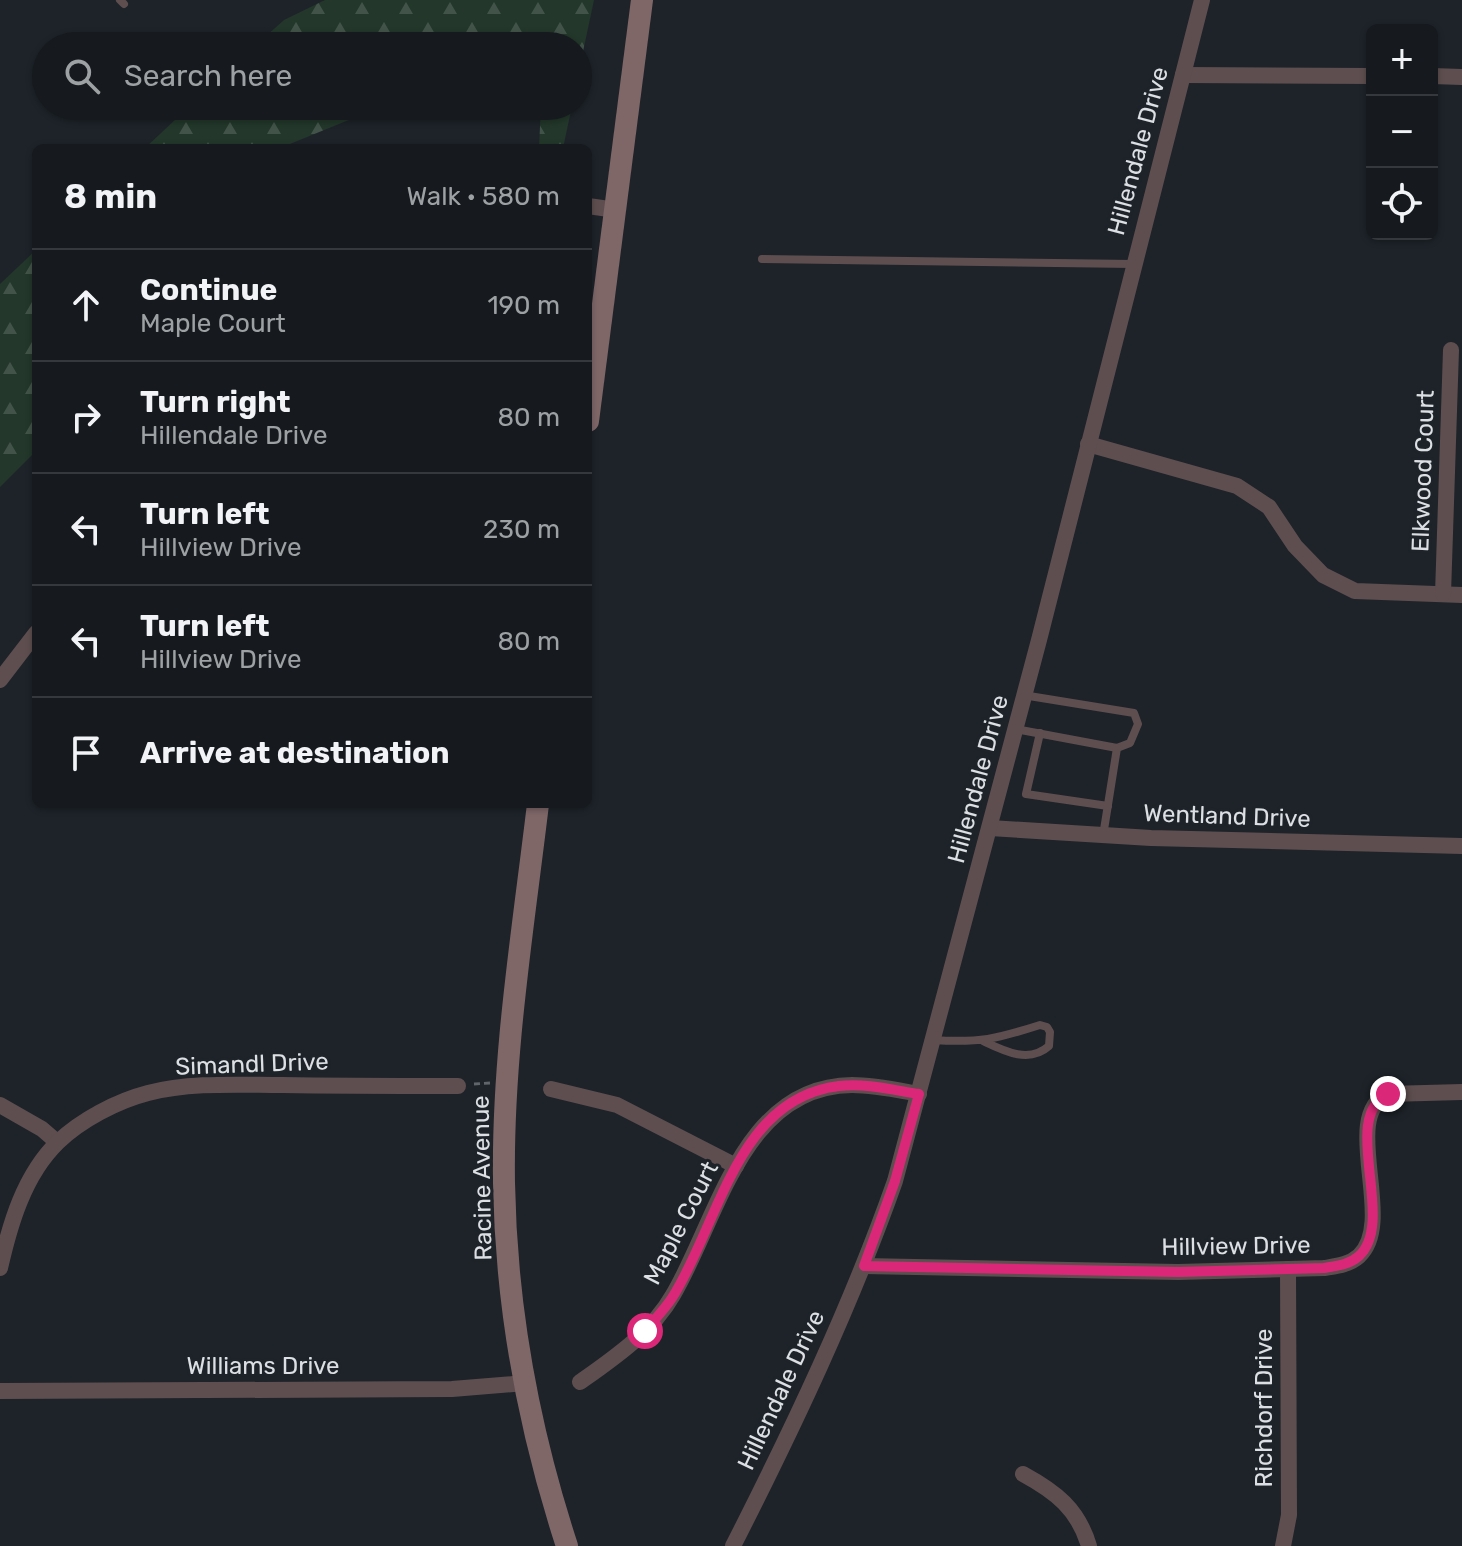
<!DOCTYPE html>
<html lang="en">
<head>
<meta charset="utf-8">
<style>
	body { margin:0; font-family:Rubik,sans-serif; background:#23272c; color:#f1f3f6 }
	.controls { position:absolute; right:24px; top:24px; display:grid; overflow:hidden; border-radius:12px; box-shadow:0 2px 6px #0004 }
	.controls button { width:72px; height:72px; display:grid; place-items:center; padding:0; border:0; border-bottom:2px solid #35383d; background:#161a1f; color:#f1f3f6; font:40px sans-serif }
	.stop { position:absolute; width:24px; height:24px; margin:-18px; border:6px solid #db2777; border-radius:50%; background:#fff }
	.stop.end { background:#db2777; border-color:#fff; box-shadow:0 2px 8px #0008 }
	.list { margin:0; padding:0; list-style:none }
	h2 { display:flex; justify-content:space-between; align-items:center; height:104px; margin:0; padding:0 32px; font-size:34px }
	h2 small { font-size:26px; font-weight:400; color:#9ea1a4 }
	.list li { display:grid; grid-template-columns:52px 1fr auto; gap:24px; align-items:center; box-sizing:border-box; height:112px; padding:0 32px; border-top:2px solid #35383d }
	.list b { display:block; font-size:30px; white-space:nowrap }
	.list p { margin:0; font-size:26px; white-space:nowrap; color:#9ea1a4 }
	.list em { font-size:26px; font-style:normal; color:#9ea1a4 }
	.icon { flex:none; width:44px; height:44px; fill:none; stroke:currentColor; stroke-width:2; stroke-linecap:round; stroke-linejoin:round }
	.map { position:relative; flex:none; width:1462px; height:1546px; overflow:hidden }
	.search { position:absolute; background:#161a1f; box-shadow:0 2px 6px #0004; left:32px; top:32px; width:560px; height:88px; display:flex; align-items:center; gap:20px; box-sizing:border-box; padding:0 28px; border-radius:44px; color:#9ea1a4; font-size:30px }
	.panel { position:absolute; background:#161a1f; box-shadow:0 2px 6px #0004; left:32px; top:144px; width:560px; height:664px; border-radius:12px }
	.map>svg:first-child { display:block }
</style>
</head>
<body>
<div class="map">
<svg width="1462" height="1546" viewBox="0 0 1462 1546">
	<defs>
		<pattern id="forest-firs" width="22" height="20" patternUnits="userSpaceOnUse" patternTransform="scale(2)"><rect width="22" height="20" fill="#23372a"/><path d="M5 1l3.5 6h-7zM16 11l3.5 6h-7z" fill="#425449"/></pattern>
	</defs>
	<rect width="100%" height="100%" fill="#1d2329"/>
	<g fill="url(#forest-firs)">
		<path d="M325,0H594L578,75V46H255L284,20Z"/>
		<path d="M190,106H383L280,148H145Z"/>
		<path d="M541,106H572L563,148H539Z"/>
		<path d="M36,250V451L0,487V284Z"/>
	</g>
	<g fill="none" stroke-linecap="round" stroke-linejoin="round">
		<path stroke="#60656b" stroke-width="3" stroke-dasharray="6 4" stroke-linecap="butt" d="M474,1084L490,1083"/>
		<g stroke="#5e4e4f" stroke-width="8">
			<path d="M120,0L124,4"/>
			<path d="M762,259L1134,264"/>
			<path d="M1015,729L1117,748L1130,743L1138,724L1134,713L1023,695"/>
			<path d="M1040,733L1026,794L1108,806"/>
			<path d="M1103,836L1117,748"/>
			<path d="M933,1040C980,1043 996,1039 1040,1025L1047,1027L1050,1032L1049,1046C1029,1064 1004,1051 983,1041"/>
		</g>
		<g stroke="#5e4e4f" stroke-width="16">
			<path d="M1183,75L1372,76"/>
			<path d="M1432,76L1462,77"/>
			<path d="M588,206L616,210"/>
			<path d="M1088,444L1237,486L1269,507L1295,546L1323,575L1355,591L1462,595"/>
			<path d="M1443,594L1451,350"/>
			<path d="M0,680L36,633"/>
			<path d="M990,828L1151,838L1462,846"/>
			<path d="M551,1089L617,1105L736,1166"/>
			<path d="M0,1105L42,1129L57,1142"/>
			<path d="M864,1266L1178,1272L1324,1268C1336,1266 1349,1265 1359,1256C1397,1221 1339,1116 1388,1094L1462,1092"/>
			<path d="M0,1268C10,1224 24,1175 58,1142C81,1120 117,1101 148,1093C191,1082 238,1085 282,1085C340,1086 399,1086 458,1086"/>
			<path d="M580,1382C614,1358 652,1332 673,1295C718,1219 742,1086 852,1085C875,1085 897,1090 919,1094"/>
			<path d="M0,1391L452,1389L526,1383"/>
			<path d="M1023,1474C1056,1492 1078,1509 1089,1546"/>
			<path d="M733,1546C793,1428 851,1306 895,1181L1039,640L1202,0"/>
			<path d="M1283,1546L1289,1515L1288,1269"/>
		</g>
		<g stroke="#7f6768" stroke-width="22">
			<path d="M588,421L642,0"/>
			<path d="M538,804C523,930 502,1057 504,1183C506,1305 529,1430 567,1546"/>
		</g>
	</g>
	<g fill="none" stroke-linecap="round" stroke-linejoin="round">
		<path stroke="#db2777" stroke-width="10" d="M645,1331C654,1320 664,1310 672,1298C719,1225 736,1098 839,1086C866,1083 893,1090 919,1094L895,1181L864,1266L1178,1272L1324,1268C1336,1266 1349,1265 1359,1256C1397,1221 1339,1117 1388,1094"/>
	</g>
	<g text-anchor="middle" stroke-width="6" stroke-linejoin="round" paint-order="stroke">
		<g font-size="24" fill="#dce0e5" stroke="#1d2329">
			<text transform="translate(1138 151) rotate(-75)" y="8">Hillendale Drive</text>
			<text transform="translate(1423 471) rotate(-88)" y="8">Elkwood Court</text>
			<text transform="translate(978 779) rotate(-75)" y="8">Hillendale Drive</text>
			<text transform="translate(1227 816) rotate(2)" y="8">Wentland Drive</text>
			<text transform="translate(252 1064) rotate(-2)" y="8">Simandl Drive</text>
			<text transform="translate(482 1178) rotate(-91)" y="8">Racine Avenue</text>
			<text transform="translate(681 1223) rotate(-63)" y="8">Maple Court</text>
			<text transform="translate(1236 1246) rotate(-1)" y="8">Hillview Drive</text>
			<text x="263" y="1374">Williams Drive</text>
			<text transform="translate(781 1390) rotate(-65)" y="8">Hillendale Drive</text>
			<text transform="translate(1264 1408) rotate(-90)" y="8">Richdorf Drive</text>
		</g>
	</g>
</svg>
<div class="controls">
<button>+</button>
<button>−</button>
<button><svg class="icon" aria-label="locate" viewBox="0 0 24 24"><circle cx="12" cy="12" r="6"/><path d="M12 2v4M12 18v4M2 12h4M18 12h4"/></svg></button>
</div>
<div class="stop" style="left:645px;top:1331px"></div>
<div class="stop end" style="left:1388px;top:1094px"></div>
<div class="search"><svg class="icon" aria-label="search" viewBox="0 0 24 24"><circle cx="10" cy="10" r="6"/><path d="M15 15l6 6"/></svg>Search here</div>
<section class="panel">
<h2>8 min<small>Walk · 580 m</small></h2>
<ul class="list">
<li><svg class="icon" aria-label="ahead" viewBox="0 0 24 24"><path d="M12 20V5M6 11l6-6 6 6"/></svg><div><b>Continue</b><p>Maple Court</p></div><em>190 m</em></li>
<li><svg class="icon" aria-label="right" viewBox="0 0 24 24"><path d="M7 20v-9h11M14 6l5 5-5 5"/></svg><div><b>Turn right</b><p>Hillendale Drive</p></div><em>80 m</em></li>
<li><svg class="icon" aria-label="left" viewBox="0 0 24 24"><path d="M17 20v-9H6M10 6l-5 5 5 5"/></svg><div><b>Turn left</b><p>Hillview Drive</p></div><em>230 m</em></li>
<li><svg class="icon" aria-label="left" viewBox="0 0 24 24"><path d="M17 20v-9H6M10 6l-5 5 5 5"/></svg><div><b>Turn left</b><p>Hillview Drive</p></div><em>80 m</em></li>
<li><svg class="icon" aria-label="arrive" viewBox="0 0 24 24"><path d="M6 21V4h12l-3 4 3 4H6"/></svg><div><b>Arrive at destination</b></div></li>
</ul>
</section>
</div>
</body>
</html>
